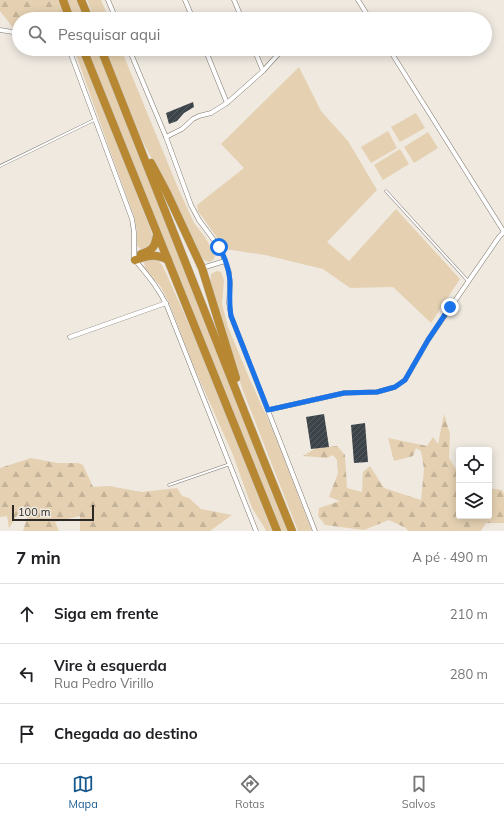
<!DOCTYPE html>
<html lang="pt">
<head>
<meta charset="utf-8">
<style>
	body { margin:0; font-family:Mulish,sans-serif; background:#f6f6f6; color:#202124 }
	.controls { position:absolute; right:12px; bottom:12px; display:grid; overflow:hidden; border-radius:4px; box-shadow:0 2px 10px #0003 }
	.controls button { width:36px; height:36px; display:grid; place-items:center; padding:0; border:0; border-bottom:1px solid #e0e0e0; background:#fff; color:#202124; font:20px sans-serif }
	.scale { position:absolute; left:12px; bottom:10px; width:82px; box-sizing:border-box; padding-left:4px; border:2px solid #2b2825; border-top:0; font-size:11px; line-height:14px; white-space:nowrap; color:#2b2825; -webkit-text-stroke:3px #efe9e0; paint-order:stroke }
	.stop { position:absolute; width:12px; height:12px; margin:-9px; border:3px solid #1a73e8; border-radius:50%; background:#fff }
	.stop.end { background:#1a73e8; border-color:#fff; box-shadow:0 1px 4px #0008 }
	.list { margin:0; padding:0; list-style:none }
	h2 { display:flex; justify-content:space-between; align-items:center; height:52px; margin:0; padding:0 16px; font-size:17px }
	h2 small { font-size:13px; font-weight:400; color:#757577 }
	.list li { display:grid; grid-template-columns:26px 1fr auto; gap:12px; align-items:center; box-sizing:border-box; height:60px; padding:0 16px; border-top:1px solid #e0e0e0 }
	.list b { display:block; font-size:15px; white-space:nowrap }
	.list p { margin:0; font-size:13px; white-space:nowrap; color:#757577 }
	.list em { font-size:13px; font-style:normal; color:#757577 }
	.icon { flex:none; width:22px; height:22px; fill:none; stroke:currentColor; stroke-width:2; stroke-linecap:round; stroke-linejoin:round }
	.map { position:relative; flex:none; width:504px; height:531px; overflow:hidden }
	.search { position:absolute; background:#fff; box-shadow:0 2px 10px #0003; left:12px; right:12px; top:12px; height:44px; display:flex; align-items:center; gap:10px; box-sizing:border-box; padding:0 14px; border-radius:22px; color:#757577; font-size:15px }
	.sheet { height:232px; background:#fff }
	nav { display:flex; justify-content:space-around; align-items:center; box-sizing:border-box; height:56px; border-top:1px solid #e0e0e0; background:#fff; font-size:11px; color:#757577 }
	nav a { display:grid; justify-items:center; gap:2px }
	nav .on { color:#185a8f }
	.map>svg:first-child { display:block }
</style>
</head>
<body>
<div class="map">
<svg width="504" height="531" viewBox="0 0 504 531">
	<defs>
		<pattern id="forest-firs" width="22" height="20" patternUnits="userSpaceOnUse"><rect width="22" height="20" fill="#e5d1b2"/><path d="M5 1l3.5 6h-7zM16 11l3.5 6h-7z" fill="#c5b399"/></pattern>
		<pattern id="building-hatch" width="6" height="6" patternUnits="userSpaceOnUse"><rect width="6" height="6" fill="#3c4349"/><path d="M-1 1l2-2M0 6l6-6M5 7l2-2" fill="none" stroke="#565c60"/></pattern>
	</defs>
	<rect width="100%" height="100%" fill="#efe9e0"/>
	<g fill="#e5d1b2">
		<path d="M66,0H78L85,19H74Z"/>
		<path d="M87,0H101L109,19H94Z"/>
		<path d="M74,49H80L151,231L153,240L148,249L142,250L137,246V231L134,216L113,159Z"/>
		<path d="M86,49H97L288,531H281L199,329Z"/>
		<path d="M105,49H121L178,188L194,223L205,237L211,248L215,256L213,260L209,262L204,260L199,255L155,165L132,121Z"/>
		<path d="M299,67L321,111L348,141L377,190L327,242L349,261L396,209L460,279L431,323L393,287L350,288L323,269L265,255L225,249L198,211L197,205L244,168L221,144Z"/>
		<path d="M416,113L425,128L400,142L391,127Z"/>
		<path d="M388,131L397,148L371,163L361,147Z"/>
		<path d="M428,132L438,148L414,163L404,147Z"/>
		<path d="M400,149L409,164L383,180L374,165Z"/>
		<path d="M147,259C160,258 161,263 166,273L202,354L272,531H266L264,527L252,508L233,455L193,365L170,305L161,287L145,268L144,262Z"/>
		<path d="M217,271L221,272L224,280L222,304L228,327L250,380L272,428L312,531H298L243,391L210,287L211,274Z"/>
	</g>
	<g fill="url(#forest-firs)">
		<path d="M0,0H59L67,19H19V30L14,29L0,11Z"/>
		<path d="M444,414L450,434L449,458L459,474V516H489V488L502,490L504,494V523H486L481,531H408L406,528L389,520L364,530L325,525L318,516L319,508L340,501L329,497L338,473L337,460L333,455L327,458L303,456L316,448L337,446L345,455L347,488L362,492L363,472L370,466L384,488L421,500L424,469L421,451L416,448L413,456L394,461L388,438L427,446L433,437L438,444Z"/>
		<path d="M31,458L57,463H78L83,465L93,487L109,486L142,492L177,488L182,496L189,498L201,509L232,515L210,531H80V516L55,522L59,531H23L28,514H18L9,528L7,516L0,517V468Z"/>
	</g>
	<g fill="url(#building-hatch)">
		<path d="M193,102L194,107L184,113L177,121L169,124L166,113Z"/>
		<path d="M324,414L329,447L311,449L306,417Z"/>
		<path d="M365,423L368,462L354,463L351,425Z"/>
	</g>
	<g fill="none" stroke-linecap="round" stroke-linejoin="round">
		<defs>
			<g id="lane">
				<path d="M0,166L94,120"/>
				<path d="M386,191L468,281"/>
				<path d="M169,485L230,464"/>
			</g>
			<g id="street">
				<path d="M108,0L116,19"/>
				<path d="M185,0L193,19"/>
				<path d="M234,0L242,19"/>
				<path d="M358,0L370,19"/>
				<path d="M0,30L19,33"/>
				<path d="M69,49L132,219L134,232V257L135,260C148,276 158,287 167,306L256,531"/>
				<path d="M129,49L166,137L191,205L199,220L219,247L222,253L229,272L230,282L229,303L231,316L315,531"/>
				<path d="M205,49L227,103"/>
				<path d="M254,49L263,71"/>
				<path d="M389,49L504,232"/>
				<path d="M166,137L182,129L193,119L199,116L211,113L227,103L263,71L282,50"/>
				<path d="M202,268L225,261"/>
				<path d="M70,337L166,303"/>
				<path d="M268,410L344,393L377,392L395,387L405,380L428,340L499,237L504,232"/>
			</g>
			<g id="highway">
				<path d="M63,0L70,19"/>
				<path d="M81,0L89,19"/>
				<path d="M83,49L277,531"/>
				<path d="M101,49L263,459L292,531"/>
				<path d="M151,163L167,193L202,268L236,378"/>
				<path d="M141,254C153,250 155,247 157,235"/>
				<path d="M135,260C148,256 155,253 168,260"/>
			</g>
		</defs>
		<use href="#lane" stroke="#7d7870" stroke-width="3"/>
		<use href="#street" stroke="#7d7870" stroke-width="5"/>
		<use href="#highway" stroke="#c8c7c6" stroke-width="9"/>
		<use href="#lane" stroke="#fff" stroke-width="2"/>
		<use href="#street" stroke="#fff" stroke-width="4"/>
		<use href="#highway" stroke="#b78831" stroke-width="8"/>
	</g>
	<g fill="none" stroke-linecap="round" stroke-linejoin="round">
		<path stroke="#1a73e8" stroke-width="5" d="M219,247C225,257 230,272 230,284C230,295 229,305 231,316L268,410L344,393L377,392L395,387L405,380L428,340L450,307"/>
	</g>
</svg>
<div class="controls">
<button><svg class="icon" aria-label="locate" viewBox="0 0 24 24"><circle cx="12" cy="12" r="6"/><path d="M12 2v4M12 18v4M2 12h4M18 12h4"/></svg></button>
<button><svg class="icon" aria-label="layers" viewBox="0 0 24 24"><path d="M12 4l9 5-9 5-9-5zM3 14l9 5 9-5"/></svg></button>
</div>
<div class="scale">100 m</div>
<div class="stop" style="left:219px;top:247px"></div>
<div class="stop end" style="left:450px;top:307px"></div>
<div class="search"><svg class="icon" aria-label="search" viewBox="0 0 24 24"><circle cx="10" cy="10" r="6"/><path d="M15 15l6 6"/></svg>Pesquisar aqui</div>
</div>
<section class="sheet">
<h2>7 min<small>A pé · 490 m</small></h2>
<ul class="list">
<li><svg class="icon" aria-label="ahead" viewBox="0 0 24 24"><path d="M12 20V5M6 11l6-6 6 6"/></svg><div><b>Siga em frente</b></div><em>210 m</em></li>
<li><svg class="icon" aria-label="left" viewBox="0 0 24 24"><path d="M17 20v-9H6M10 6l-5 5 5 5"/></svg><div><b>Vire à esquerda</b><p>Rua Pedro Virillo</p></div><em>280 m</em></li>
<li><svg class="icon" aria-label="arrive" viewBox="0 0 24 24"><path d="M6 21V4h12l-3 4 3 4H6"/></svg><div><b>Chegada ao destino</b></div></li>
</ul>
</section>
<nav>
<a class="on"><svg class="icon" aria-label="map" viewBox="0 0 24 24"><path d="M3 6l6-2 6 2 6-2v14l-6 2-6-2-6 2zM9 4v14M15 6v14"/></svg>Mapa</a>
<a><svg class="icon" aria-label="directions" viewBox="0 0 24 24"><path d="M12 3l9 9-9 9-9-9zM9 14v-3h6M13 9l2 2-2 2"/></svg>Rotas</a>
<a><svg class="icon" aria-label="saved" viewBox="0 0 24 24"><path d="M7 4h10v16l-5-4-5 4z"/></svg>Salvos</a>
</nav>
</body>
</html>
